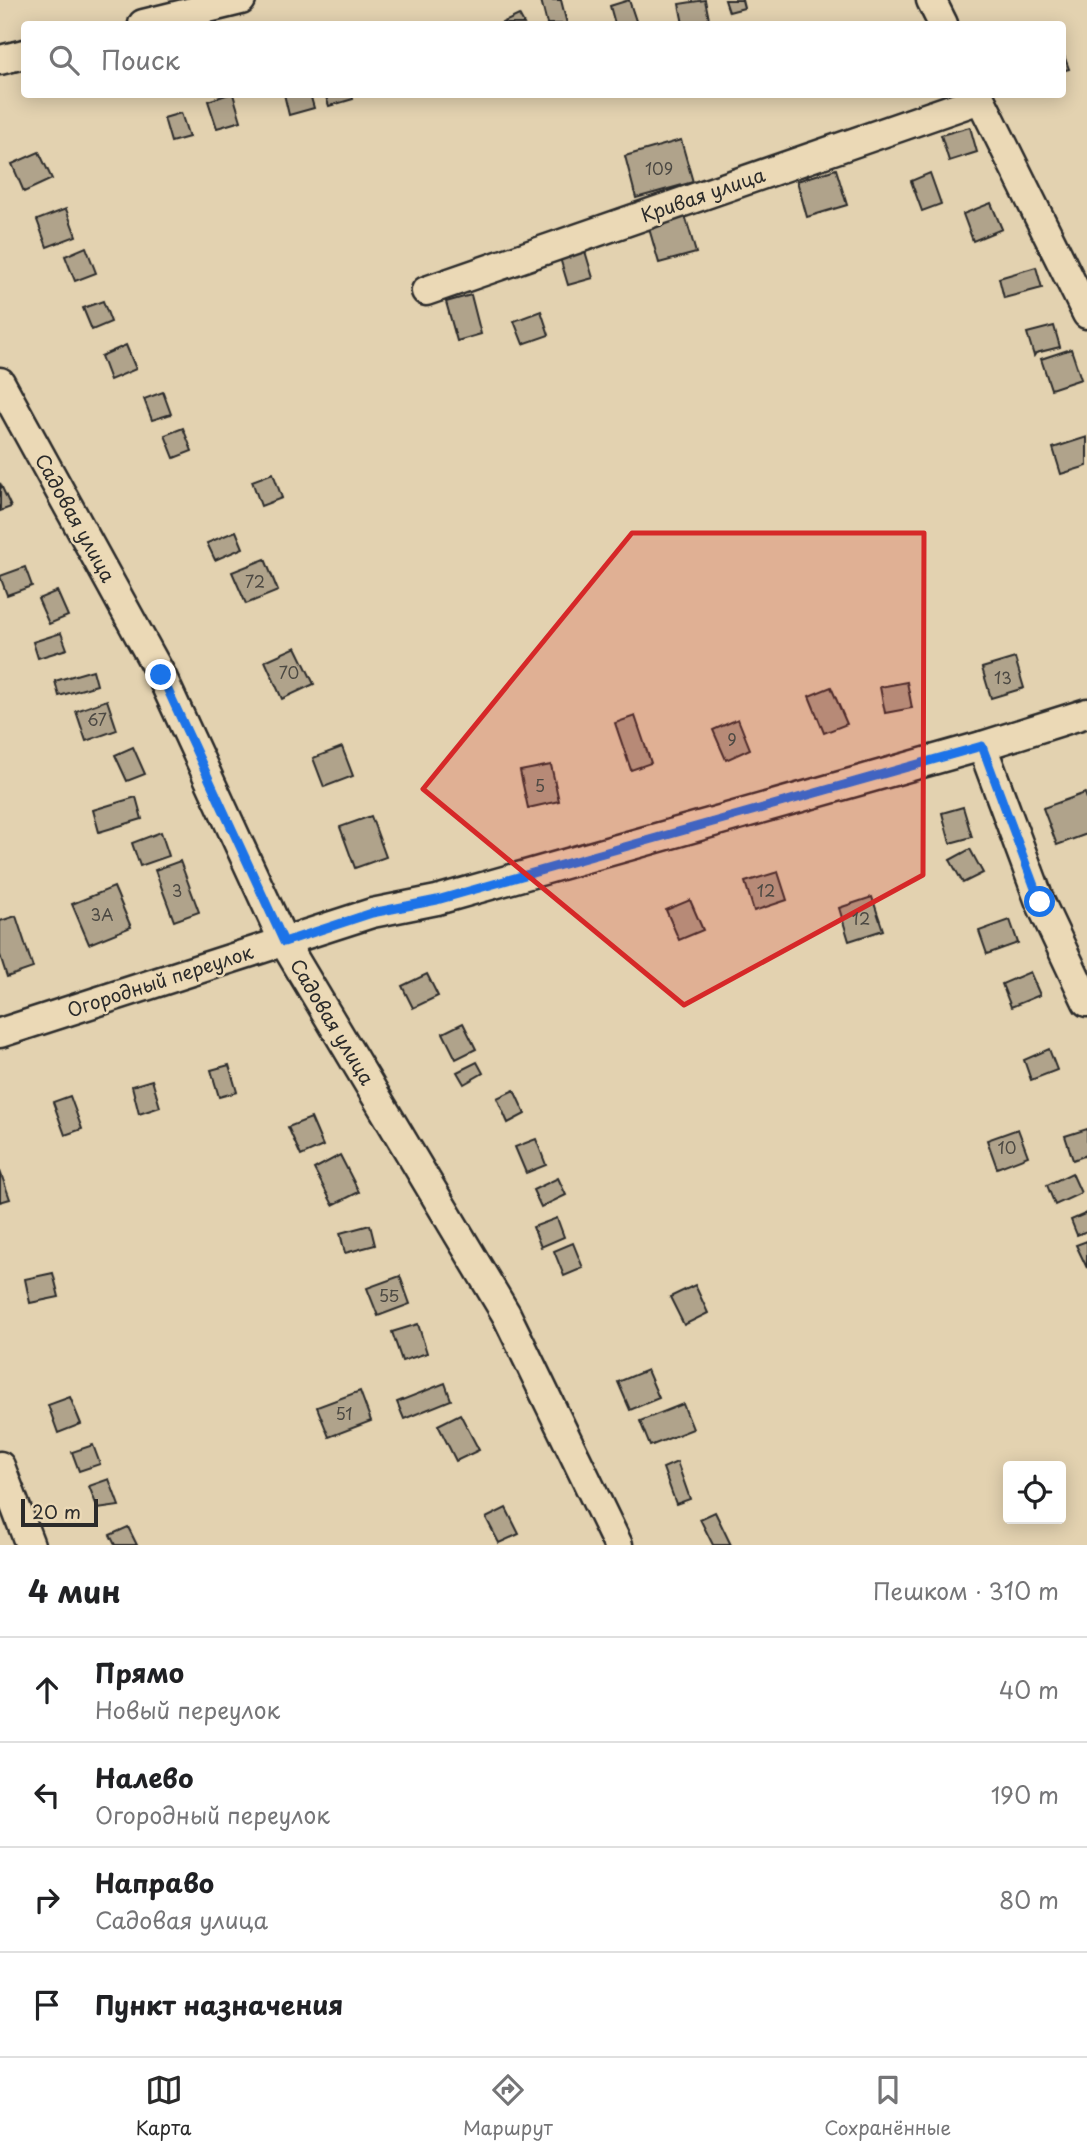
<!DOCTYPE html>
<html lang="ru">
<head>
<meta charset="utf-8">
<style>
	body { margin:0; font-family:"Playpen Sans",sans-serif; background:#f2f2f2; color:#202124 }
	.controls { position:absolute; right:21px; bottom:21px; display:grid; overflow:hidden; border-radius:7px; box-shadow:0 4px 18px #0003 }
	.controls button { width:63px; height:63px; display:grid; place-items:center; padding:0; border:0; border-bottom:2px solid #e0e0e0; background:#fff; color:#202124; font:35px sans-serif }
	.scale { position:absolute; left:21px; bottom:18px; width:77px; box-sizing:border-box; padding-left:7px; border:4px solid #2b2b2b; border-top:0; font-size:19px; line-height:24px; white-space:nowrap; color:#2b2b2b; -webkit-text-stroke:5px #ebd9b6; paint-order:stroke }
	.stop { position:absolute; width:21px; height:21px; margin:-16px; border:5px solid #1a73e8; border-radius:50%; background:#fff }
	.stop.end { background:#1a73e8; border-color:#fff; box-shadow:0 2px 7px #0008 }
	.list { margin:0; padding:0; list-style:none }
	h2 { display:flex; justify-content:space-between; align-items:center; height:91px; margin:0; padding:0 28px; font-size:30px }
	h2 small { font-size:23px; font-weight:400; color:#757577 }
	.list li { display:grid; grid-template-columns:46px 1fr auto; gap:21px; align-items:center; box-sizing:border-box; height:105px; padding:0 28px; border-top:2px solid #e0e0e0 }
	.list b { display:block; font-size:26px; white-space:nowrap }
	.list p { margin:0; font-size:23px; white-space:nowrap; color:#757577 }
	.list em { font-size:23px; font-style:normal; color:#757577 }
	.icon { flex:none; width:38px; height:38px; fill:none; stroke:currentColor; stroke-width:2; stroke-linecap:round; stroke-linejoin:round }
	.map { position:relative; flex:none; width:1087px; height:1545px; overflow:hidden }
	.search { position:absolute; background:#fff; box-shadow:0 4px 18px #0003; left:21px; right:21px; top:21px; height:77px; display:flex; align-items:center; gap:18px; box-sizing:border-box; padding:0 24px; border-radius:7px; color:#757577; font-size:26px }
	.sheet { height:511px; background:#fff }
	nav { display:flex; justify-content:space-around; align-items:center; box-sizing:border-box; height:98px; border-top:2px solid #e0e0e0; background:#fff; font-size:19px; color:#757577 }
	nav a { display:grid; justify-items:center; gap:4px }
	nav .on { color:#2b2b2b }
	.map>svg:first-child { display:block }
</style>
</head>
<body>
<div class="map">
<svg width="1087" height="1545" viewBox="0 0 1087 1545">
	<rect width="100%" height="100%" fill="#e3d2b0"/>
	<filter id="ink" filterUnits="userSpaceOnUse"><feTurbulence type="fractalNoise" baseFrequency=".0143" numOctaves="2"/><feDisplacementMap in="SourceGraphic" scale="14" xChannelSelector="R" yChannelSelector="G"/><feConvolveMatrix kernelMatrix="1 2 1 2 8 2 1 2 1" color-interpolation-filters="sRGB"/></filter>
	<g filter="url(#ink)">
		<g fill="#b0a38b" stroke="#2b2b2b" stroke-width="2">
			<path d="M541,0H561L567,24H547Z"/>
			<path d="M629,0L637,24H615L610,6Z"/>
			<path d="M705,0L710,24H683L679,4Z"/>
			<path d="M725,0H742L744,8L729,12Z"/>
			<path d="M519,15L524,24H500Z"/>
			<path d="M1062,50L1069,69L1062,71Z"/>
			<path d="M229,94H233L241,121L217,128L208,101Z"/>
			<path d="M284,94H310L314,108L289,115Z"/>
			<path d="M325,94H352L353,99L329,106Z"/>
			<path d="M181,113L189,137L171,142L164,118Z"/>
			<path d="M970,127L977,152L949,161L941,135Z"/>
			<path d="M681,140L693,182L636,198L625,156Z"/>
			<path d="M39,152L52,179L24,192L12,164Z"/>
			<path d="M836,169L847,205L807,217L797,181Z"/>
			<path d="M930,173L941,204L922,211L911,181Z"/>
			<path d="M991,203L1002,229L973,241L963,214Z"/>
			<path d="M66,209L76,236L47,247L37,220Z"/>
			<path d="M685,215L696,253L659,263L648,225Z"/>
			<path d="M86,247L96,273L75,281L65,256Z"/>
			<path d="M585,251L593,278L568,285L560,258Z"/>
			<path d="M1036,267L1042,288L1004,298L999,278Z"/>
			<path d="M471,295L481,334L457,341L446,302Z"/>
			<path d="M103,301L111,322L92,330L83,308Z"/>
			<path d="M541,311L549,335L523,344L514,321Z"/>
			<path d="M1054,326L1060,347L1036,353L1034,356L1027,333Z"/>
			<path d="M126,345L136,369L110,380L101,356Z"/>
			<path d="M1071,349L1081,379L1051,389L1041,359Z"/>
			<path d="M163,392L171,414L152,420L144,399Z"/>
			<path d="M183,428L192,451L174,458L165,435Z"/>
			<path d="M1087,437V466L1061,474L1053,448Z"/>
			<path d="M273,473L282,498L261,506L252,481Z"/>
			<path d="M0,483L11,507L0,511Z"/>
			<path d="M236,531L243,548L215,560L207,543Z"/>
			<path d="M265,559L278,591L246,604L232,572Z"/>
			<path d="M25,567L32,586L7,595L0,576Z"/>
			<path d="M57,591L68,616L49,624L38,599Z"/>
			<path d="M61,633L67,649L38,658L33,642Z"/>
			<path d="M296,647L314,684L282,699L265,661Z"/>
			<path d="M1015,658L1024,688L991,698L982,668Z"/>
			<path d="M93,670L97,685L59,696L55,681Z"/>
			<path d="M907,682L912,708L885,713L880,687Z"/>
			<path d="M831,687L847,724L824,733L809,696Z"/>
			<path d="M107,700L117,730L86,741L76,711Z"/>
			<path d="M635,716L651,763L631,770L615,723Z"/>
			<path d="M738,719L750,749L726,760L713,730Z"/>
			<path d="M133,747L145,774L127,781L115,755Z"/>
			<path d="M342,747L353,776L324,787L313,758Z"/>
			<path d="M551,765L559,801L528,808L520,771Z"/>
			<path d="M1085,793L1087,799V834L1057,845L1043,808Z"/>
			<path d="M136,797L142,819L99,832L93,810Z"/>
			<path d="M963,807L972,837L950,843L942,813Z"/>
			<path d="M371,816L386,857L355,868L340,827Z"/>
			<path d="M161,832L169,856L140,866L132,843Z"/>
			<path d="M970,849L983,873L963,883L950,860Z"/>
			<path d="M180,861L199,912L174,921L155,870Z"/>
			<path d="M778,872L787,900L754,911L745,882Z"/>
			<path d="M114,887L131,927L89,944L72,904Z"/>
			<path d="M872,897L883,930L849,941L839,908Z"/>
			<path d="M690,900L703,930L679,940L666,910Z"/>
			<path d="M16,916L33,968L7,977L0,955V921Z"/>
			<path d="M1010,920L1018,943L987,954L979,931Z"/>
			<path d="M1030,972L1040,995L1011,1007L1002,984Z"/>
			<path d="M427,974L438,996L413,1008L402,986Z"/>
			<path d="M463,1023L476,1049L456,1059L443,1033Z"/>
			<path d="M1049,1049L1057,1070L1031,1080L1024,1060Z"/>
			<path d="M477,1062L483,1073L464,1084L457,1072Z"/>
			<path d="M229,1065L237,1092L219,1097L211,1070Z"/>
			<path d="M152,1080L160,1107L139,1114L132,1086Z"/>
			<path d="M514,1090L525,1114L508,1123L497,1098Z"/>
			<path d="M70,1096L82,1129L65,1135L53,1102Z"/>
			<path d="M311,1118L323,1146L301,1156L288,1127Z"/>
			<path d="M1018,1129L1028,1156L997,1168L987,1140Z"/>
			<path d="M1087,1129V1155L1073,1160L1065,1136Z"/>
			<path d="M536,1139L546,1165L526,1173L515,1147Z"/>
			<path d="M340,1155L359,1192L333,1205L314,1169Z"/>
			<path d="M0,1171L10,1199L0,1202Z"/>
			<path d="M1072,1173L1081,1193L1055,1205L1047,1185Z"/>
			<path d="M558,1178L566,1195L541,1207L533,1190Z"/>
			<path d="M1087,1213V1231L1077,1235L1071,1220Z"/>
			<path d="M557,1218L564,1237L541,1247L533,1227Z"/>
			<path d="M370,1225L375,1245L345,1253L340,1233Z"/>
			<path d="M1087,1241V1268L1076,1245Z"/>
			<path d="M573,1243L583,1268L564,1276L554,1251Z"/>
			<path d="M53,1273L59,1297L30,1303L25,1279Z"/>
			<path d="M400,1276L410,1304L378,1316L367,1288Z"/>
			<path d="M695,1285L708,1313L684,1325L670,1297Z"/>
			<path d="M418,1324L427,1353L402,1361L392,1332Z"/>
			<path d="M647,1370L659,1398L630,1410L618,1382Z"/>
			<path d="M445,1383L451,1400L404,1419L397,1402Z"/>
			<path d="M360,1391L371,1421L329,1437L317,1407Z"/>
			<path d="M70,1397L81,1424L58,1433L48,1405Z"/>
			<path d="M683,1404L693,1429L650,1446L640,1421Z"/>
			<path d="M460,1414L479,1450L456,1461L438,1425Z"/>
			<path d="M93,1445L100,1464L79,1471L72,1452Z"/>
			<path d="M677,1462L690,1499L676,1504L663,1468Z"/>
			<path d="M109,1479L119,1506L98,1509L89,1486Z"/>
			<path d="M506,1508L519,1534L499,1543L486,1518Z"/>
			<path d="M715,1512L731,1545H713L700,1519Z"/>
			<path d="M128,1527L137,1545H115L110,1535Z"/>
		</g>
		<g fill="none" stroke-linecap="round" stroke-linejoin="round">
			<defs>
				<g id="minor">
					<path d="M931,0L943,24"/>
					<path d="M143,24L241,0"/>
					<path d="M0,60L24,54"/>
					<path d="M978,94L1087,314"/>
					<path d="M426,291L980,99"/>
					<path d="M0,382L161,675L284,942L506,1314L618,1545"/>
					<path d="M982,746L1040,902L1087,1002"/>
					<path d="M0,1033L372,913L437,900L982,746L1087,713"/>
					<path d="M0,1466L30,1545"/>
				</g>
			</defs>
			<use href="#minor" stroke="#2b2b2b" stroke-width="33"/>
			<use href="#minor" stroke="#ebd9b6" stroke-width="28"/>
		</g>
	</g>
	<g fill="none" stroke-linecap="round" stroke-linejoin="round" filter="url(#ink)">
		<path stroke="#1a73e8" stroke-width="9" d="M161,675L284,942L372,913L437,900L982,746L1040,902"/>
	</g>
	<path fill="#d62828" fill-opacity="0.2" stroke="#d62828" stroke-width="5" stroke-linejoin="round" d="M632,533H924L923,875L684,1005L423,789Z"/>
	<g text-anchor="middle" stroke-width="5" stroke-linejoin="round" paint-order="stroke">
		<g font-size="16" fill="#4c4943">
			<text x="659" y="175">109</text>
			<text x="255" y="588">72</text>
			<text x="289" y="679">70</text>
			<text x="1003" y="684">13</text>
			<text x="97" y="726">67</text>
			<text x="732" y="746">9</text>
			<text x="540" y="792">5</text>
			<text x="177" y="897">3</text>
			<text x="766" y="897">12</text>
			<text x="102" y="921">3А</text>
			<text x="861" y="925">12</text>
			<text x="1007" y="1154">10</text>
			<text x="389" y="1302">55</text>
			<text x="344" y="1420">51</text>
		</g>
		<g font-size="19" fill="#2b2b2b" stroke="#ebd9b6">
			<text transform="translate(703 195) rotate(-19)" y="7">Кривая улица</text>
			<text transform="translate(75 518) rotate(61)" y="7">Садовая улица</text>
			<text transform="translate(160 981) rotate(-18)" y="7">Огородный переулок</text>
			<text transform="translate(332 1022) rotate(59)" y="7">Садовая улица</text>
		</g>
	</g>
</svg>
<div class="controls">
<button><svg class="icon" aria-label="locate" viewBox="0 0 24 24"><circle cx="12" cy="12" r="6"/><path d="M12 2v4M12 18v4M2 12h4M18 12h4"/></svg></button>
</div>
<div class="scale">20 m</div>
<div class="stop" style="left:1040px;top:902px"></div>
<div class="stop end" style="left:161px;top:675px"></div>
<div class="search"><svg class="icon" aria-label="search" viewBox="0 0 24 24"><circle cx="10" cy="10" r="6"/><path d="M15 15l6 6"/></svg>Поиск</div>
</div>
<section class="sheet">
<h2>4 мин<small>Пешком · 310 m</small></h2>
<ul class="list">
<li><svg class="icon" aria-label="ahead" viewBox="0 0 24 24"><path d="M12 20V5M6 11l6-6 6 6"/></svg><div><b>Прямо</b><p>Новый переулок</p></div><em>40 m</em></li>
<li><svg class="icon" aria-label="left" viewBox="0 0 24 24"><path d="M17 20v-9H6M10 6l-5 5 5 5"/></svg><div><b>Налево</b><p>Огородный переулок</p></div><em>190 m</em></li>
<li><svg class="icon" aria-label="right" viewBox="0 0 24 24"><path d="M7 20v-9h11M14 6l5 5-5 5"/></svg><div><b>Направо</b><p>Садовая улица</p></div><em>80 m</em></li>
<li><svg class="icon" aria-label="arrive" viewBox="0 0 24 24"><path d="M6 21V4h12l-3 4 3 4H6"/></svg><div><b>Пункт назначения</b></div></li>
</ul>
</section>
<nav>
<a class="on"><svg class="icon" aria-label="map" viewBox="0 0 24 24"><path d="M3 6l6-2 6 2 6-2v14l-6 2-6-2-6 2zM9 4v14M15 6v14"/></svg>Карта</a>
<a><svg class="icon" aria-label="directions" viewBox="0 0 24 24"><path d="M12 3l9 9-9 9-9-9zM9 14v-3h6M13 9l2 2-2 2"/></svg>Маршрут</a>
<a><svg class="icon" aria-label="saved" viewBox="0 0 24 24"><path d="M7 4h10v16l-5-4-5 4z"/></svg>Сохранённые</a>
</nav>
</body>
</html>
